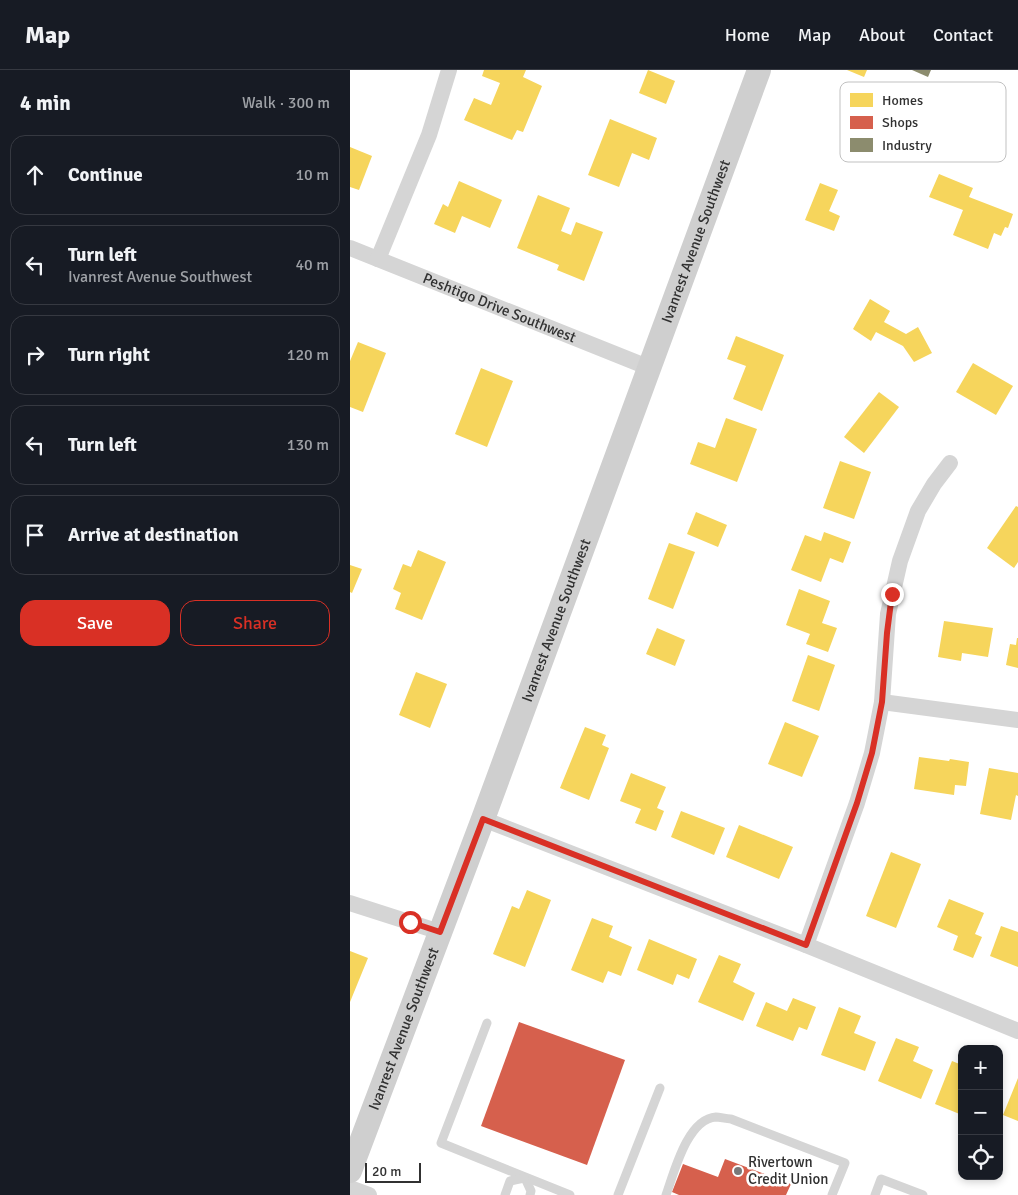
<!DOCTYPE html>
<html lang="en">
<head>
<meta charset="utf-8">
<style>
	body { margin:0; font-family:Signika,sans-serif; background:#242831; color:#f1f3f6 }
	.controls { position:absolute; right:15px; bottom:15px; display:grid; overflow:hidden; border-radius:10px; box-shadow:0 2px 8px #0003 }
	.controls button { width:45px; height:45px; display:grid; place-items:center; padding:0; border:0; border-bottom:1px solid #363941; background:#171b24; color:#f1f3f6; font:25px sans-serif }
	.scale { position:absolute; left:15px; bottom:12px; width:56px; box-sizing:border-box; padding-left:5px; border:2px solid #313131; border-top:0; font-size:14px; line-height:18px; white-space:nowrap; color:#313131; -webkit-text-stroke:4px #fff; paint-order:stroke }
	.stop { position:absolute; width:15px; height:15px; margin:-11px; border:4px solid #d93025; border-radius:50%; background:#fff }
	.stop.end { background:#d93025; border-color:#fff; box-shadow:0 1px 5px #0008 }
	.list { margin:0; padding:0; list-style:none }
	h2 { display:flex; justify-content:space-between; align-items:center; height:65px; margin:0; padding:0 20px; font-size:21px }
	h2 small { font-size:16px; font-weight:400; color:#9ea1a6 }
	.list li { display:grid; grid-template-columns:32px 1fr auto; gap:15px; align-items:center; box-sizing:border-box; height:80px; margin:0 10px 10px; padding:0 10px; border:1px solid #363941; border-radius:15px }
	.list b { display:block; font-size:19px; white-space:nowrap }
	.list p { margin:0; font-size:16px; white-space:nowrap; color:#9ea1a6 }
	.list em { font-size:16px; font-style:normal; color:#9ea1a6 }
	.actions { display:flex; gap:10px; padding:15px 20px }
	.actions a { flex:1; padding:11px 0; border:1px solid #d93025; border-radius:15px; text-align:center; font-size:18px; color:#d93025 }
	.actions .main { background:#d93025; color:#fff }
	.icon { flex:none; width:28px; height:28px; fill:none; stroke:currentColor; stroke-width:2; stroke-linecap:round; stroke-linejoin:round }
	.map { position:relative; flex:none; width:668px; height:1125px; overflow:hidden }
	header { display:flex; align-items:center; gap:30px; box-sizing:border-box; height:70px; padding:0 25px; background:#171b24; border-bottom:1px solid #363941 }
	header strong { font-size:24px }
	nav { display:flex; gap:28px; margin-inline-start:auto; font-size:18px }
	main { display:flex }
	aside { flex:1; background:#171b24 }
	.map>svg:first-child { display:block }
</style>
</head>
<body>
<header>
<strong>Map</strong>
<nav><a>Home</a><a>Map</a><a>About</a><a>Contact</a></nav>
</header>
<main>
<aside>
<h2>4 min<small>Walk · 300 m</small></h2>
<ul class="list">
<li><svg class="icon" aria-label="ahead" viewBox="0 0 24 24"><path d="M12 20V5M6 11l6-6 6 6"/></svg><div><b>Continue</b></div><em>10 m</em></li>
<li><svg class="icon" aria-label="left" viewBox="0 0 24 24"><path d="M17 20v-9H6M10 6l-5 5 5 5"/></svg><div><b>Turn left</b><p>Ivanrest Avenue Southwest</p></div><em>40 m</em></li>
<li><svg class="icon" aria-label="right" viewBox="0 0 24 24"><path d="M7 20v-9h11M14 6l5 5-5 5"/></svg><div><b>Turn right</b></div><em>120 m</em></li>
<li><svg class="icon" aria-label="left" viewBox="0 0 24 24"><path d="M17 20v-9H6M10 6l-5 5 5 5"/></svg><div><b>Turn left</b></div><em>130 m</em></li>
<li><svg class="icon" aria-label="arrive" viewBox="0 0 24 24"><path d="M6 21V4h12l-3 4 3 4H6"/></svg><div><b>Arrive at destination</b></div></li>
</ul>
<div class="actions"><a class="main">Save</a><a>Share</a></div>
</aside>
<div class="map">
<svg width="668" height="1125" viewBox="0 0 668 1125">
	<rect width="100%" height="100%" fill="#fff"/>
	<g fill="#f6d55c">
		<path d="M134,0H176L173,7L192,16L173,62L167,60L162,70L114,50L124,28L141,35L150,13L132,6Z"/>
		<path d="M298,0L325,11L316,34L289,23Z"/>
		<path d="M497,0H517L514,7Z"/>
		<path d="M260,49L307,68L299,90L282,83L269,117L238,105Z"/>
		<path d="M0,77L22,86L9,120L0,117Z"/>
		<path d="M589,104L623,118L619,127L663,144L658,158L655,157L651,166L644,163L638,179L603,165L613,140L579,127Z"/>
		<path d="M109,111L152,130L140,158L112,146L105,163L84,154L93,134L98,137Z"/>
		<path d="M470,113L488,120L479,141L490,146L484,161L455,150Z"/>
		<path d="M188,125L220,138L211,161L221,165L226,152L253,162L234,211L207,200L209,195L167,178Z"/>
		<path d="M520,229L540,241L534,252L556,264L568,257L582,283L564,292L553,276L526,262L521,271L503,259Z"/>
		<path d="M386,266L434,285L412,341L383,329L396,296L377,289Z"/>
		<path d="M8,272L36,283L13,342L0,337V291Z"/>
		<path d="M623,293L663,316L646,345L606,322Z"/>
		<path d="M131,298L163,311L137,377L105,364Z"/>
		<path d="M529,322L549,337L514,383L494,367Z"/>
		<path d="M376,348L407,359L387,412L340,394L348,372L365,378Z"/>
		<path d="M490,391L521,402L504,449L473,438Z"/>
		<path d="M666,436L668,437V492L664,498L637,478Z"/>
		<path d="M346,442L377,455L368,477L337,464Z"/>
		<path d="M474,462L501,472L493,493L480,488L471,512L441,500L455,465L471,471Z"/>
		<path d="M319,473L345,482L323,539L298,529Z"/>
		<path d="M68,480L96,492L72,550L45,539L51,523L43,519L53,494L61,497Z"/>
		<path d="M0,495L12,499L2,523L0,522Z"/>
		<path d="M449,519L480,531L472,553L487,558L478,582L456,574L460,564L436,555Z"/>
		<path d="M594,551L643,558L638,587L612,583L611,591L588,587Z"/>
		<path d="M307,558L335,570L325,596L296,584Z"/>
		<path d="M667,568H668V598L656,595L660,574L666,575Z"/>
		<path d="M458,585L485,595L469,641L442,631Z"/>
		<path d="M66,602L97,614L80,658L49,645Z"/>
		<path d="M435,652L469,666L452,707L418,694Z"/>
		<path d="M235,657L256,665L252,675L259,678L239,730L210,718Z"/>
		<path d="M569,687L599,691L600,689L619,692L616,716L605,715L604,725L564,719Z"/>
		<path d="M639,698L668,703V726L666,725L661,750L630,744Z"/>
		<path d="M281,703L316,717L307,738L314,741L306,761L285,753L291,739L270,731Z"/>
		<path d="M331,741L375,758L364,785L321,767Z"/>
		<path d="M389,755L443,777L429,809L376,787Z"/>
		<path d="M541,782L571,794L546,858L516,846Z"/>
		<path d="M177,820L201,830L175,897L143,884L162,836L169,839Z"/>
		<path d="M599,829L634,843L625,864L632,867L623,888L603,880L608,866L587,857Z"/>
		<path d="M242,848L263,856L259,867L282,877L271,906L258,901L253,913L221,900Z"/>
		<path d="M651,856L668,862V897L640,886Z"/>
		<path d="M299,869L347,889L339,909L327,904L323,915L287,900Z"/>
		<path d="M0,881L18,888L0,932Z"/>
		<path d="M369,885L391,894L383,912L405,923L393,951L348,932Z"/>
		<path d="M443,928L466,937L457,960L449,957L443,971L406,956L416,932L437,941Z"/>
		<path d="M489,937L511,946L504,963L526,972L515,1001L471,985Z"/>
		<path d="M546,968L569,977L563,991L583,1000L571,1029L528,1011Z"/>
		<path d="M602,991L612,995V1045L585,1034Z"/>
		<path d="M668,1008V1051L653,1045Z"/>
	</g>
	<g fill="#d6604d">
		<path d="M169,952L275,990L237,1095L131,1056Z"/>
		<path d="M375,1089L441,1114L436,1125H329L322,1122L333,1094L368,1107Z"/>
	</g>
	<path fill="#8c8c6e" d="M562,0H581L578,7Z"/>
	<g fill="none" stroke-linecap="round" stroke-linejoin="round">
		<g stroke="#d5d5d5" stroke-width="9">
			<path d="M137,953L91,1073L220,1125"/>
			<path d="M175,1108L181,1121L180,1125"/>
			<path d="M155,1125L160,1111L174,1108"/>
			<path d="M268,1125L310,1018"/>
			<path d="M316,1125C324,1103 337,1049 366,1047C370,1047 376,1049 381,1049L495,1093L482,1125"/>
			<path d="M525,1125L531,1109L573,1125"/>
		</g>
		<g stroke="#d5d5d5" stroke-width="16">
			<path id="s1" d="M0,178L300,298"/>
			<path d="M28,189L79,65L99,0"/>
			<path d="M532,632L668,650"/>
			<path d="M133,749L456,875L668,961"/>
			<path d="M0,833L90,862"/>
			<path d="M456,875L507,733L522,683L532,632L538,544L550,491L568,441L584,414L600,393"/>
			<path d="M0,1118L19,1125"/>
		</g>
		<path stroke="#cfcfcf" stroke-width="24" id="s2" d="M0,1101L133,749L409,0"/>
	</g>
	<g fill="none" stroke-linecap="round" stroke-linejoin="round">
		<path stroke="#d93025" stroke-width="6" d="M60,852L90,862L133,749L456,875L507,733L522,683L532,632L537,563L542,524"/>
	</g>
	<circle fill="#797979" stroke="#fff" stroke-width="2" cx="388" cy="1101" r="5"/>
	<g text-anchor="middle" stroke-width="5" stroke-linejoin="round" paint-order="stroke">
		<g font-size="15" fill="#313131" stroke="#fff">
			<text dy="5" stroke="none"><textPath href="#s2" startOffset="992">Ivanrest Avenue Southwest</textPath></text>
			<text dy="5" stroke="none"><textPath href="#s1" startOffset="161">Peshtigo Drive Southwest</textPath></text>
			<text dy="5" stroke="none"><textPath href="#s2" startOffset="588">Ivanrest Avenue Southwest</textPath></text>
			<text dy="5" stroke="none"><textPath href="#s2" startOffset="152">Ivanrest Avenue Southwest</textPath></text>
		</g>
		<g font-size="15" fill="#313131" stroke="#fff" text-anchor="start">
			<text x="398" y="1097">Rivertown<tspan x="398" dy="17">Credit Union</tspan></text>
		</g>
	</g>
	<rect x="490" y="12" width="166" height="80" rx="8" fill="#fff" stroke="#c1c1c1" stroke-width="1"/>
	<rect x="500" y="23" width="23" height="14" fill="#f6d55c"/>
	<rect x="500" y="46" width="23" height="13" fill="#d6604d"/>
	<rect x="500" y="68" width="23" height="14" fill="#8c8c6e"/>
	<g font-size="14" fill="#313131">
		<text x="532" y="35">Homes</text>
		<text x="532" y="57">Shops</text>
		<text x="532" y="80">Industry</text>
	</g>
</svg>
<div class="controls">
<button>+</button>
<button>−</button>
<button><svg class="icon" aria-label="locate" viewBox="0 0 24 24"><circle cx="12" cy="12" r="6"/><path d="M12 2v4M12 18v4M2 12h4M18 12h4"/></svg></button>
</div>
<div class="scale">20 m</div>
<div class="stop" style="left:60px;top:852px"></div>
<div class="stop end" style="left:542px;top:524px"></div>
</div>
</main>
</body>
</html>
